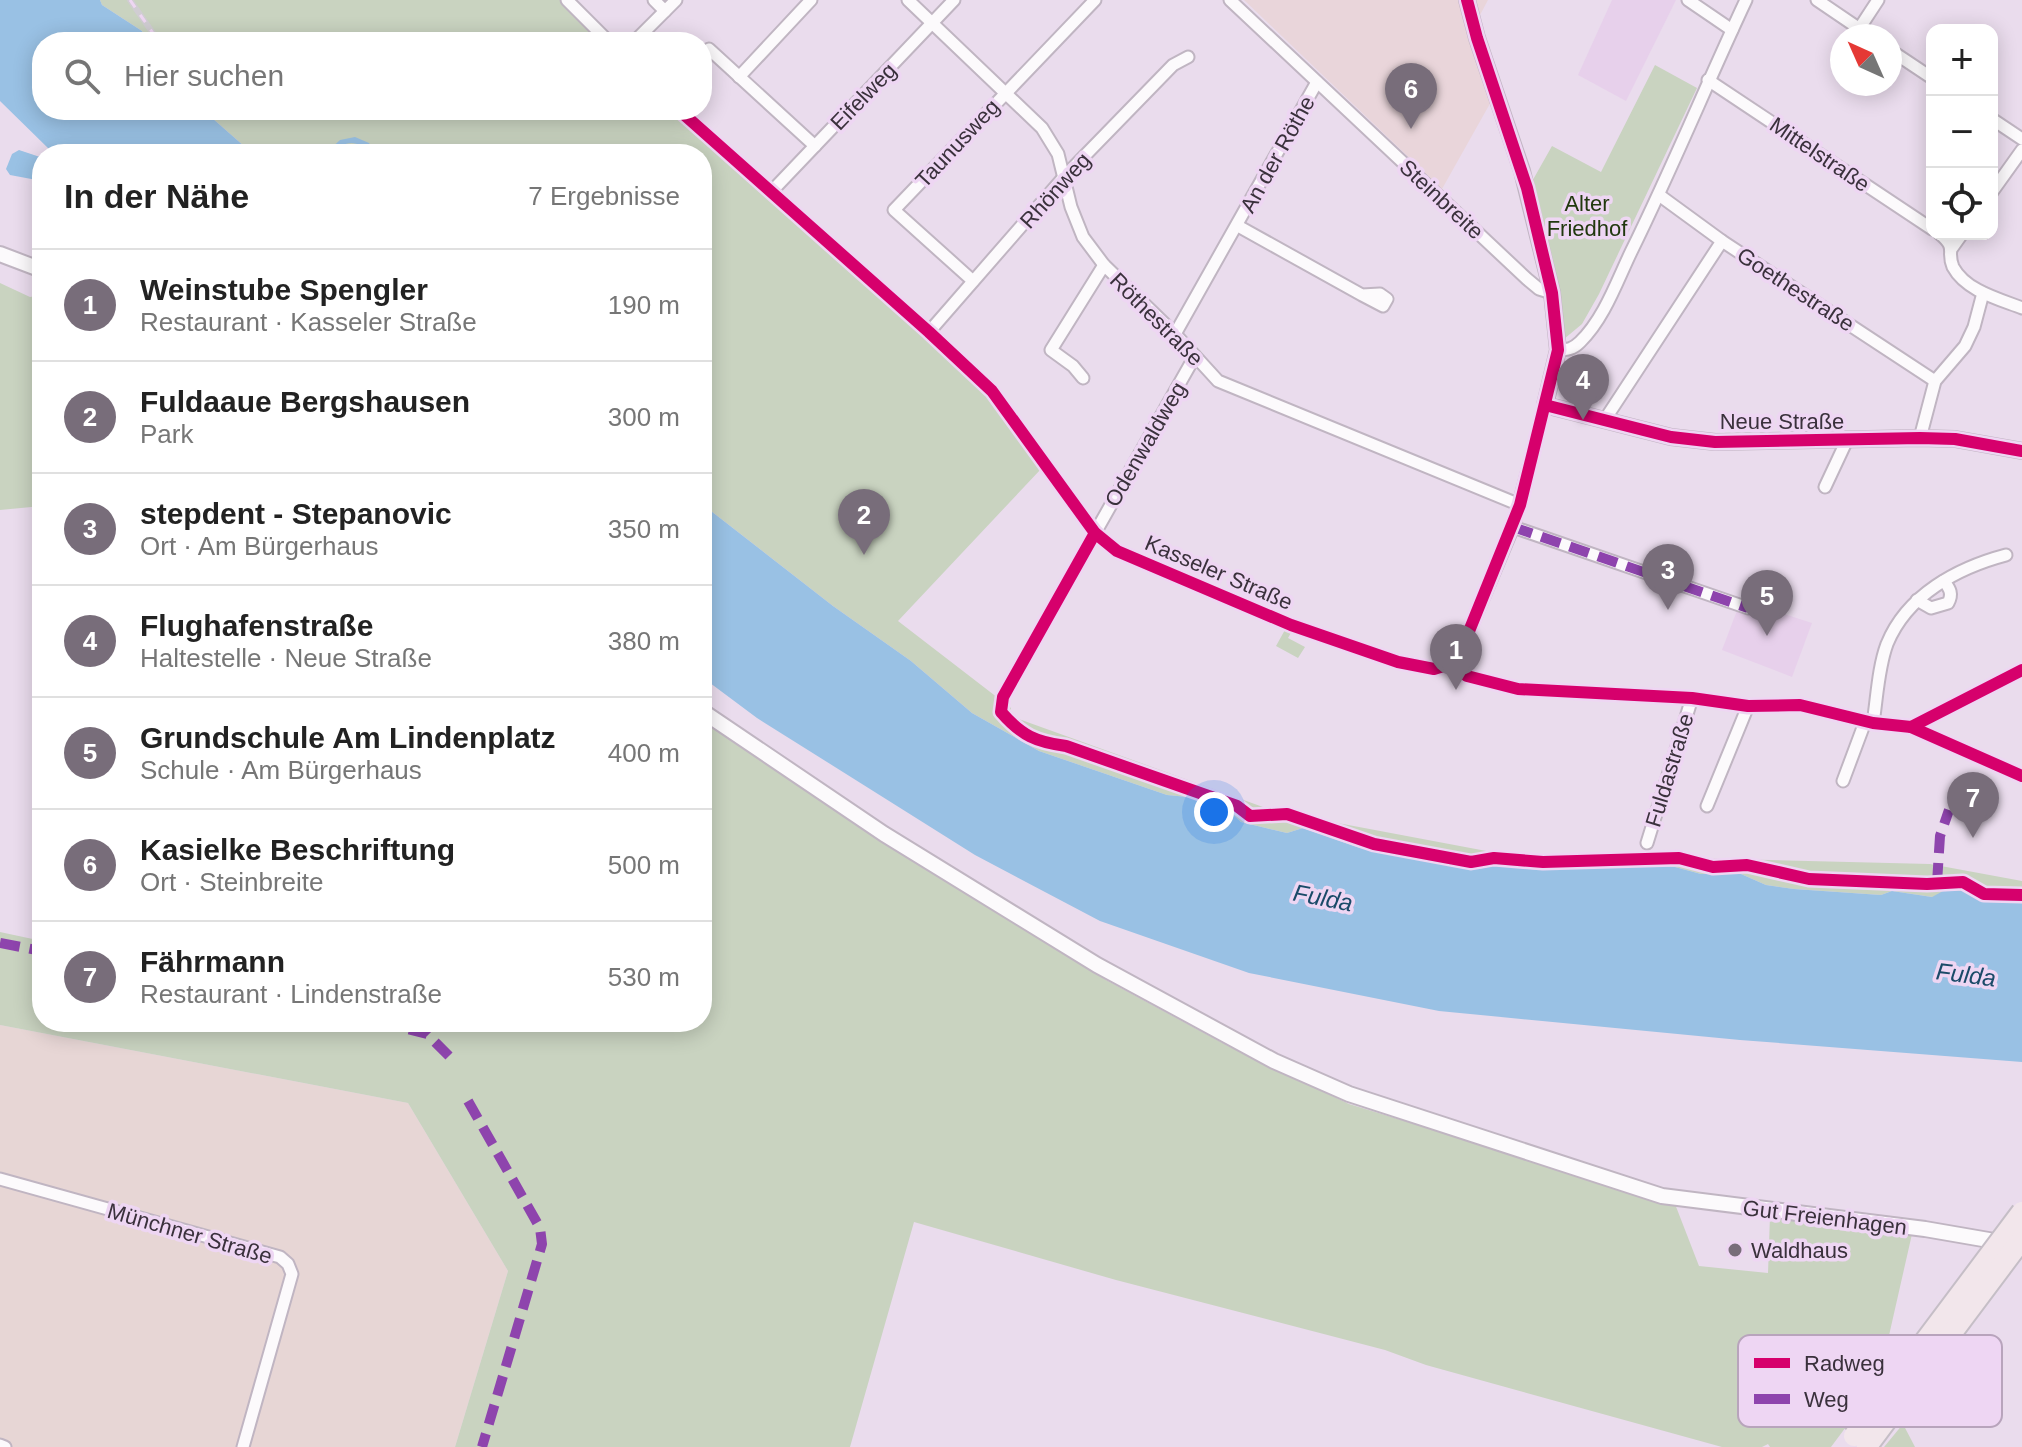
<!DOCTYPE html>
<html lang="de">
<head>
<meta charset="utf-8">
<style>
	body { margin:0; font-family:Helvetica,sans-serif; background:#f6f6f6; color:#222 }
	.controls { position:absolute; right:24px; top:24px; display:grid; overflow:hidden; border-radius:16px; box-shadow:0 4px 20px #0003 }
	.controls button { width:72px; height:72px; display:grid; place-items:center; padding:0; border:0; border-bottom:2px solid #e0e0e0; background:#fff; color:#222; font:40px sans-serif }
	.compass { position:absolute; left:1830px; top:24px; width:72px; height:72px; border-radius:50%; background:#fff; box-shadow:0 4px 20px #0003; rotate:315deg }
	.you { position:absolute; left:1214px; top:812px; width:28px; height:28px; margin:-20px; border:6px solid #fff; border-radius:50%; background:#1a73e8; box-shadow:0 0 0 12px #1a73e833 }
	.badge { display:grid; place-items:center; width:52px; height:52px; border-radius:50%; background:#786d7a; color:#fff; font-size:26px; font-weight:700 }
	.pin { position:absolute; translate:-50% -66px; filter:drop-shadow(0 2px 4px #0008) }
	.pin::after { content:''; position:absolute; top:42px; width:28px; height:24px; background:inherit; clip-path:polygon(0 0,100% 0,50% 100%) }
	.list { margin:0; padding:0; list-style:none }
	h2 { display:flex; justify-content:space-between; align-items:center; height:104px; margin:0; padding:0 32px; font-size:34px }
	h2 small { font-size:26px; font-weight:400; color:#767676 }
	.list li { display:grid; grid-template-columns:52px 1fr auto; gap:24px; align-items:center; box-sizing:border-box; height:112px; padding:0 32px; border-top:2px solid #e0e0e0 }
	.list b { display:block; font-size:30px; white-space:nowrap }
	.list p { margin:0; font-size:26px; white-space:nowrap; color:#767676 }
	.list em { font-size:26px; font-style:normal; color:#767676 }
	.icon { flex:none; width:44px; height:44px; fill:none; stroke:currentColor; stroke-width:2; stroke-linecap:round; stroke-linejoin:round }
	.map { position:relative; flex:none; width:2022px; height:1447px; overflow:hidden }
	.search { position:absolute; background:#fff; box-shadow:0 4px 20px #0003; left:32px; top:32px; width:680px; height:88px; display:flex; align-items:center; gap:20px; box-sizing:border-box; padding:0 28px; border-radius:32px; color:#767676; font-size:30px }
	.panel { position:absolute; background:#fff; box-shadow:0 4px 20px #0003; left:32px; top:144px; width:680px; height:888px; border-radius:32px }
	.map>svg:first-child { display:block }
</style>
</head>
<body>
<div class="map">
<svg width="2022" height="1447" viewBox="0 0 2022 1447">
	<rect width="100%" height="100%" fill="#eadced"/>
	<path fill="#e9d5da" d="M1244,0H1488L1480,15L1465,22L1492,100L1442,189Z"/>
	<path fill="#e7d6d5" d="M0,1025L408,1103L508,1271L455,1447H0Z"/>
	<g fill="#e7d0eb">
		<path d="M1612,0H1676L1626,101L1578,75Z"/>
		<path d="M1741,600L1812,623L1792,677L1722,650Z"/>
	</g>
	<g fill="#c9d3c0">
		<path d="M100,0H560L603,42H145L142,31L102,5Z"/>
		<path d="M1655,65L1697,88L1599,294L1582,324L1564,339L1556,274L1530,185L1552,146L1601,172Z"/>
		<path d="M203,110H673L981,387L1041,469L898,621L1011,708L1008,715L1274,811L1497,853L1930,864L2022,881V900L1979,899L1966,891L1932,897L1892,891L1881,895L1794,889L1766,885L1741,874H1701L1675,867L1640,864L1540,870L1497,865L1478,869L1360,848L1303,828L1287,833L1241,822L1226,809L1188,797L1167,795L1039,751L972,713L911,661L833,606L702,504V154H253Z"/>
		<path d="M0,283L30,297L42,295V506L0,510Z"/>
		<path d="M1286,628L1292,631L1288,638L1305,647L1298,658L1276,646Z"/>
		<path d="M702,717L1106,980L1230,1047L1349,1104L1675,1204L1699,1266L1768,1273L1770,1216L1912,1234L1878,1384L1831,1447H1770L1768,1444L1762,1447H1722L1426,1365L1385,1350L1116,1280L914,1222L850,1447H455L508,1271L408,1103L0,1025V932L42,941V1022H412L427,1026L426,1022H702Z"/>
		<path d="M1903,1424L1915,1447H1884Z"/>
	</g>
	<g fill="#99c1e4">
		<path d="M0,0H100L102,5L142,31L145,42H42V110H203L253,154H44L49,149L0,101Z"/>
		<path d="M355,137L369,143L376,154H369C359,139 343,140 333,154H325L340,140Z"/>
		<path d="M19,150L40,157L42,156V181L10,175L6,169L12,154Z"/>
		<path d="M702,504L833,606L911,661L972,713L1039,751L1167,795L1188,797L1227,809L1241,822L1287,833L1303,828L1360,848L1478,869L1497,865L1540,870L1640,864L1675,867L1701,874H1741L1766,885L1794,889L1881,895L1892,891L1932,897L1945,890L1966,891L1980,899L2022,900V1062L1740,1040L1439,1011L1249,973L1100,921L975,855L757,718L702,677Z"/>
	</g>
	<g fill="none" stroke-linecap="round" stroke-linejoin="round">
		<defs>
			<g id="minor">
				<path d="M567,0L609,42"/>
				<path d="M654,0L665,11"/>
				<path d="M908,0L1042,128L1058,154L1071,207L1083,237L1104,265L1175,334L1218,381L1520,505"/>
				<path d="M1230,0L1527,279L1539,289L1552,293"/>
				<path d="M1688,0L1732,30"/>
				<path d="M1817,0L1870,36"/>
				<path d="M1859,29L1878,0"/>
				<path d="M634,42L676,0"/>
				<path d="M709,49L815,146"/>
				<path d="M1890,50L1932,78"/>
				<path d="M739,77L811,0"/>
				<path d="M1708,80L1932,229"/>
				<path d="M679,110L929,332L992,391L1095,533L1117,551L1291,625L1398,662L1434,669L1453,663L1459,656L1513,527L1545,405"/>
				<path d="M1992,119L2022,139"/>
				<path d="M772,191L954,0"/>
				<path d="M1992,192L2022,150"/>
				<path d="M1659,195L1722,241L1935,381"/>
				<path d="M1238,226L1362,295L1380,294L1387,299L1383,306L1362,295"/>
				<path d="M1940,234C1958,249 1946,251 1953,267C1966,291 1999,299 2022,308"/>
				<path d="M1952,248L1962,234"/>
				<path d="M973,281L894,210L1095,0"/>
				<path d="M929,332L1064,177L1173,65L1188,57"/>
				<path d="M1175,334L1317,82"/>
				<path d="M1558,350C1567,350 1573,349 1580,342C1604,319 1617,281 1631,252C1672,169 1707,83 1746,0"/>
				<path d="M1083,378L1073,366L1051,350L1104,265"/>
				<path d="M1604,421L1722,241"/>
				<path d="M1920,438L1935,381L1965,346L1974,327L1983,293"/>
				<path d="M1825,487L1847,440"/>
				<path d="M1513,527L1748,608"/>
				<path d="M1095,533L1195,356"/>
				<path d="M1917,600L1931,608L1948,603C1953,594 1950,589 1944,581"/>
				<path d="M1453,663L1467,676L1518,689L1692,698L1748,706L1800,705L1873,723L1911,727L2022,776"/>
				<path d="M1873,723C1877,698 1878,668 1887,644C1907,595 1957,568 2006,555"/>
				<path d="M1911,727L2022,670"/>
				<path d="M1843,781L1865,722"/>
				<path d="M1707,806L1748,706"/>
				<path d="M1647,843L1692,698"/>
				<path d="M0,1179L280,1257L288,1264L292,1274L243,1447"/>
				<path d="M0,1445L5,1447"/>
			</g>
			<g id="tertiary">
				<path d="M1467,0L1477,38L1522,171L1552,293L1558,350L1545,405L1671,437L1715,442L1920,438L1955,439L2022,451"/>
				<path d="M0,254L42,270"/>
				<path d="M702,711L884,834L1097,965L1274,1061L1349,1094L1662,1196L1925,1229L2006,1243"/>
			</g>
		</defs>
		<use href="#minor" stroke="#c0b5c2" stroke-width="15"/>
		<use href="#tertiary" stroke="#c0b5c2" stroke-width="18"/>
		<use href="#minor" stroke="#fcfafc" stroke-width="11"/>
		<use href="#tertiary" stroke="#fcfafc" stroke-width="14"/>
		<defs>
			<path id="rail" d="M130,0L159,42"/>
		</defs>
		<use href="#rail" stroke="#d0cdd2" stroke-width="6"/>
		<use href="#rail" stroke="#eed6f3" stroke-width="3" stroke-dasharray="9" stroke-linecap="butt"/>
		<defs>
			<g id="motorway-bridge">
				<path d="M1854,1436L2022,1212"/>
				<path d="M1867,1446L2022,1239"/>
			</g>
		</defs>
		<use href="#motorway-bridge" stroke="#c5bec6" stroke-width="24" stroke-linecap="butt"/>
		<use href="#motorway-bridge" stroke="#f2e6eb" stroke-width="20"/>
		<g stroke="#8e44ad" stroke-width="10" stroke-dasharray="20 10" stroke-linecap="butt">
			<path d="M1513,527L1748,608"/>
			<path d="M1937,883L1940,836L1949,810"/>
			<path d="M0,943L42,951"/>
			<path d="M380,1022L427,1034L449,1056"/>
			<path d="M468,1101L540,1228L542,1244L482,1447"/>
		</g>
		<defs>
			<g id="cycleway">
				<path d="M679,110L929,332L992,391L1095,533L1117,551L1291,625L1398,662L1434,669L1453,663L1459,656L1520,505L1558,350L1552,293L1527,188L1477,38L1467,0"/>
				<path d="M1545,405L1671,437L1715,442L1920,438L1955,439L2022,451"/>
				<path d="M1095,533L1003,697L1001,712C1022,736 1036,742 1066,746L1237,806L1250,816L1287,814L1374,844L1471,862L1494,858L1543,862L1679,858L1713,867L1747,865L1809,879L1927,884L1963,882L1984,894L2022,895"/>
				<path d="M1453,663L1467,676L1518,689L1692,698L1748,706L1800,705L1873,723L1911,727L2022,776"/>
				<path d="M1911,727L2022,670"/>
			</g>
		</defs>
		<use href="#cycleway" stroke="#eed6f3" stroke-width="17"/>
		<use href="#cycleway" stroke="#d6006c" stroke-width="12"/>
	</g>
	<circle fill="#786d7a" stroke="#eed6f3" stroke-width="3" cx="1735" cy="1250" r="8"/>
	<g text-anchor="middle" stroke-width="7" stroke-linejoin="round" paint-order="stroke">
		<g font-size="22" fill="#3a313c" stroke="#eed6f3">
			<text transform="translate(863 96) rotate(-46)" y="8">Eifelweg</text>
			<text transform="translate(957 143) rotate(-47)" y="8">Taunusweg</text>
			<text transform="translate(1277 154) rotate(-61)" y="8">An der Röthe</text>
			<text transform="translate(1820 154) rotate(34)" y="8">Mittelstraße</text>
			<text transform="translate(1055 190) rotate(-48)" y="8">Rhönweg</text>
			<text transform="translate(1442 199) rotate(43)" y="8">Steinbreite</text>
			<text transform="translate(1796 289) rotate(33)" y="8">Goethestraße</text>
			<text transform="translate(1157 319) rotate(45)" y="8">Röthestraße</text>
			<text x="1782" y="429">Neue Straße</text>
			<text transform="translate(1145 444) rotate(-60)" y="8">Odenwaldweg</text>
			<text transform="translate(1219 572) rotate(23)" y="8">Kasseler Straße</text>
			<text transform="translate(1669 770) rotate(-73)" y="8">Fuldastraße</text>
			<text transform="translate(1825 1217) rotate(7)" y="8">Gut Freienhagen</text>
			<text transform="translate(190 1233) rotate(16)" y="8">Münchner Straße</text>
		</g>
		<g font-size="22" fill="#21380e" stroke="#eed6f3">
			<text x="1587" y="211">Alter<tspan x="1587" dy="25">Friedhof</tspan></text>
		</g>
		<g font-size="22" fill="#3a313c" stroke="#eed6f3" text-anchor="start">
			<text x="1751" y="1258">Waldhaus</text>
		</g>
		<g font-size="24" font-style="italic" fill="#1a4a68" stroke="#eed6f3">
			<text transform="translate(1323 898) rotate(11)" y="8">Fulda</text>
			<text transform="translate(1966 975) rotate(7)" y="8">Fulda</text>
		</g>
	</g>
	<rect x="1738" y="1335" width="264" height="92" rx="12" fill="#eed6f3" stroke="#b8a4bc" stroke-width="2"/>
	<rect x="1754" y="1358" width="36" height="10" fill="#d6006c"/>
	<rect x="1754" y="1394" width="36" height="10" fill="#8e44ad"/>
	<g font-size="22" fill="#3a313c">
		<text x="1804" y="1371">Radweg</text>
		<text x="1804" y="1407">Weg</text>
	</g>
</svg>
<div class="controls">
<button>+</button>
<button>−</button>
<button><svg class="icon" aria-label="locate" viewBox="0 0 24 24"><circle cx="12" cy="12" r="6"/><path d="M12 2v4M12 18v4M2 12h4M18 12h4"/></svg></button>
</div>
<svg class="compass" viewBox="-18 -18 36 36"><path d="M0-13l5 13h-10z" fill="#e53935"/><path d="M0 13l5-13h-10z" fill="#767676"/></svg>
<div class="you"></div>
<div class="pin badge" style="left:1456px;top:690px">1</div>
<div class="pin badge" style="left:864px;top:555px">2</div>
<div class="pin badge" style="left:1668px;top:610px">3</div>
<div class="pin badge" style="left:1583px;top:420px">4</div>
<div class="pin badge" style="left:1767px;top:636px">5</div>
<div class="pin badge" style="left:1411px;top:129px">6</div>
<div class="pin badge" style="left:1973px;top:838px">7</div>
<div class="search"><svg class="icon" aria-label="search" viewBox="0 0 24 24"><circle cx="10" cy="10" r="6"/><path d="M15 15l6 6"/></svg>Hier suchen</div>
<section class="panel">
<h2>In der Nähe<small>7 Ergebnisse</small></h2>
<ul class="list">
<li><span class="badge">1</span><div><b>Weinstube Spengler</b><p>Restaurant · Kasseler Straße</p></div><em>190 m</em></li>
<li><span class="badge">2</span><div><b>Fuldaaue Bergshausen</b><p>Park</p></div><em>300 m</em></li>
<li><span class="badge">3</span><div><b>stepdent - Stepanovic</b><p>Ort · Am Bürgerhaus</p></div><em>350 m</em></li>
<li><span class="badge">4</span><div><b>Flughafenstraße</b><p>Haltestelle · Neue Straße</p></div><em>380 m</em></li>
<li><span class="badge">5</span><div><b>Grundschule Am Lindenplatz</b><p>Schule · Am Bürgerhaus</p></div><em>400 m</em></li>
<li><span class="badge">6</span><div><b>Kasielke Beschriftung</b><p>Ort · Steinbreite</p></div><em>500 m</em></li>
<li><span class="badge">7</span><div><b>Fährmann</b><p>Restaurant · Lindenstraße</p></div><em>530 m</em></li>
</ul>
</section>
</div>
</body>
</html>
